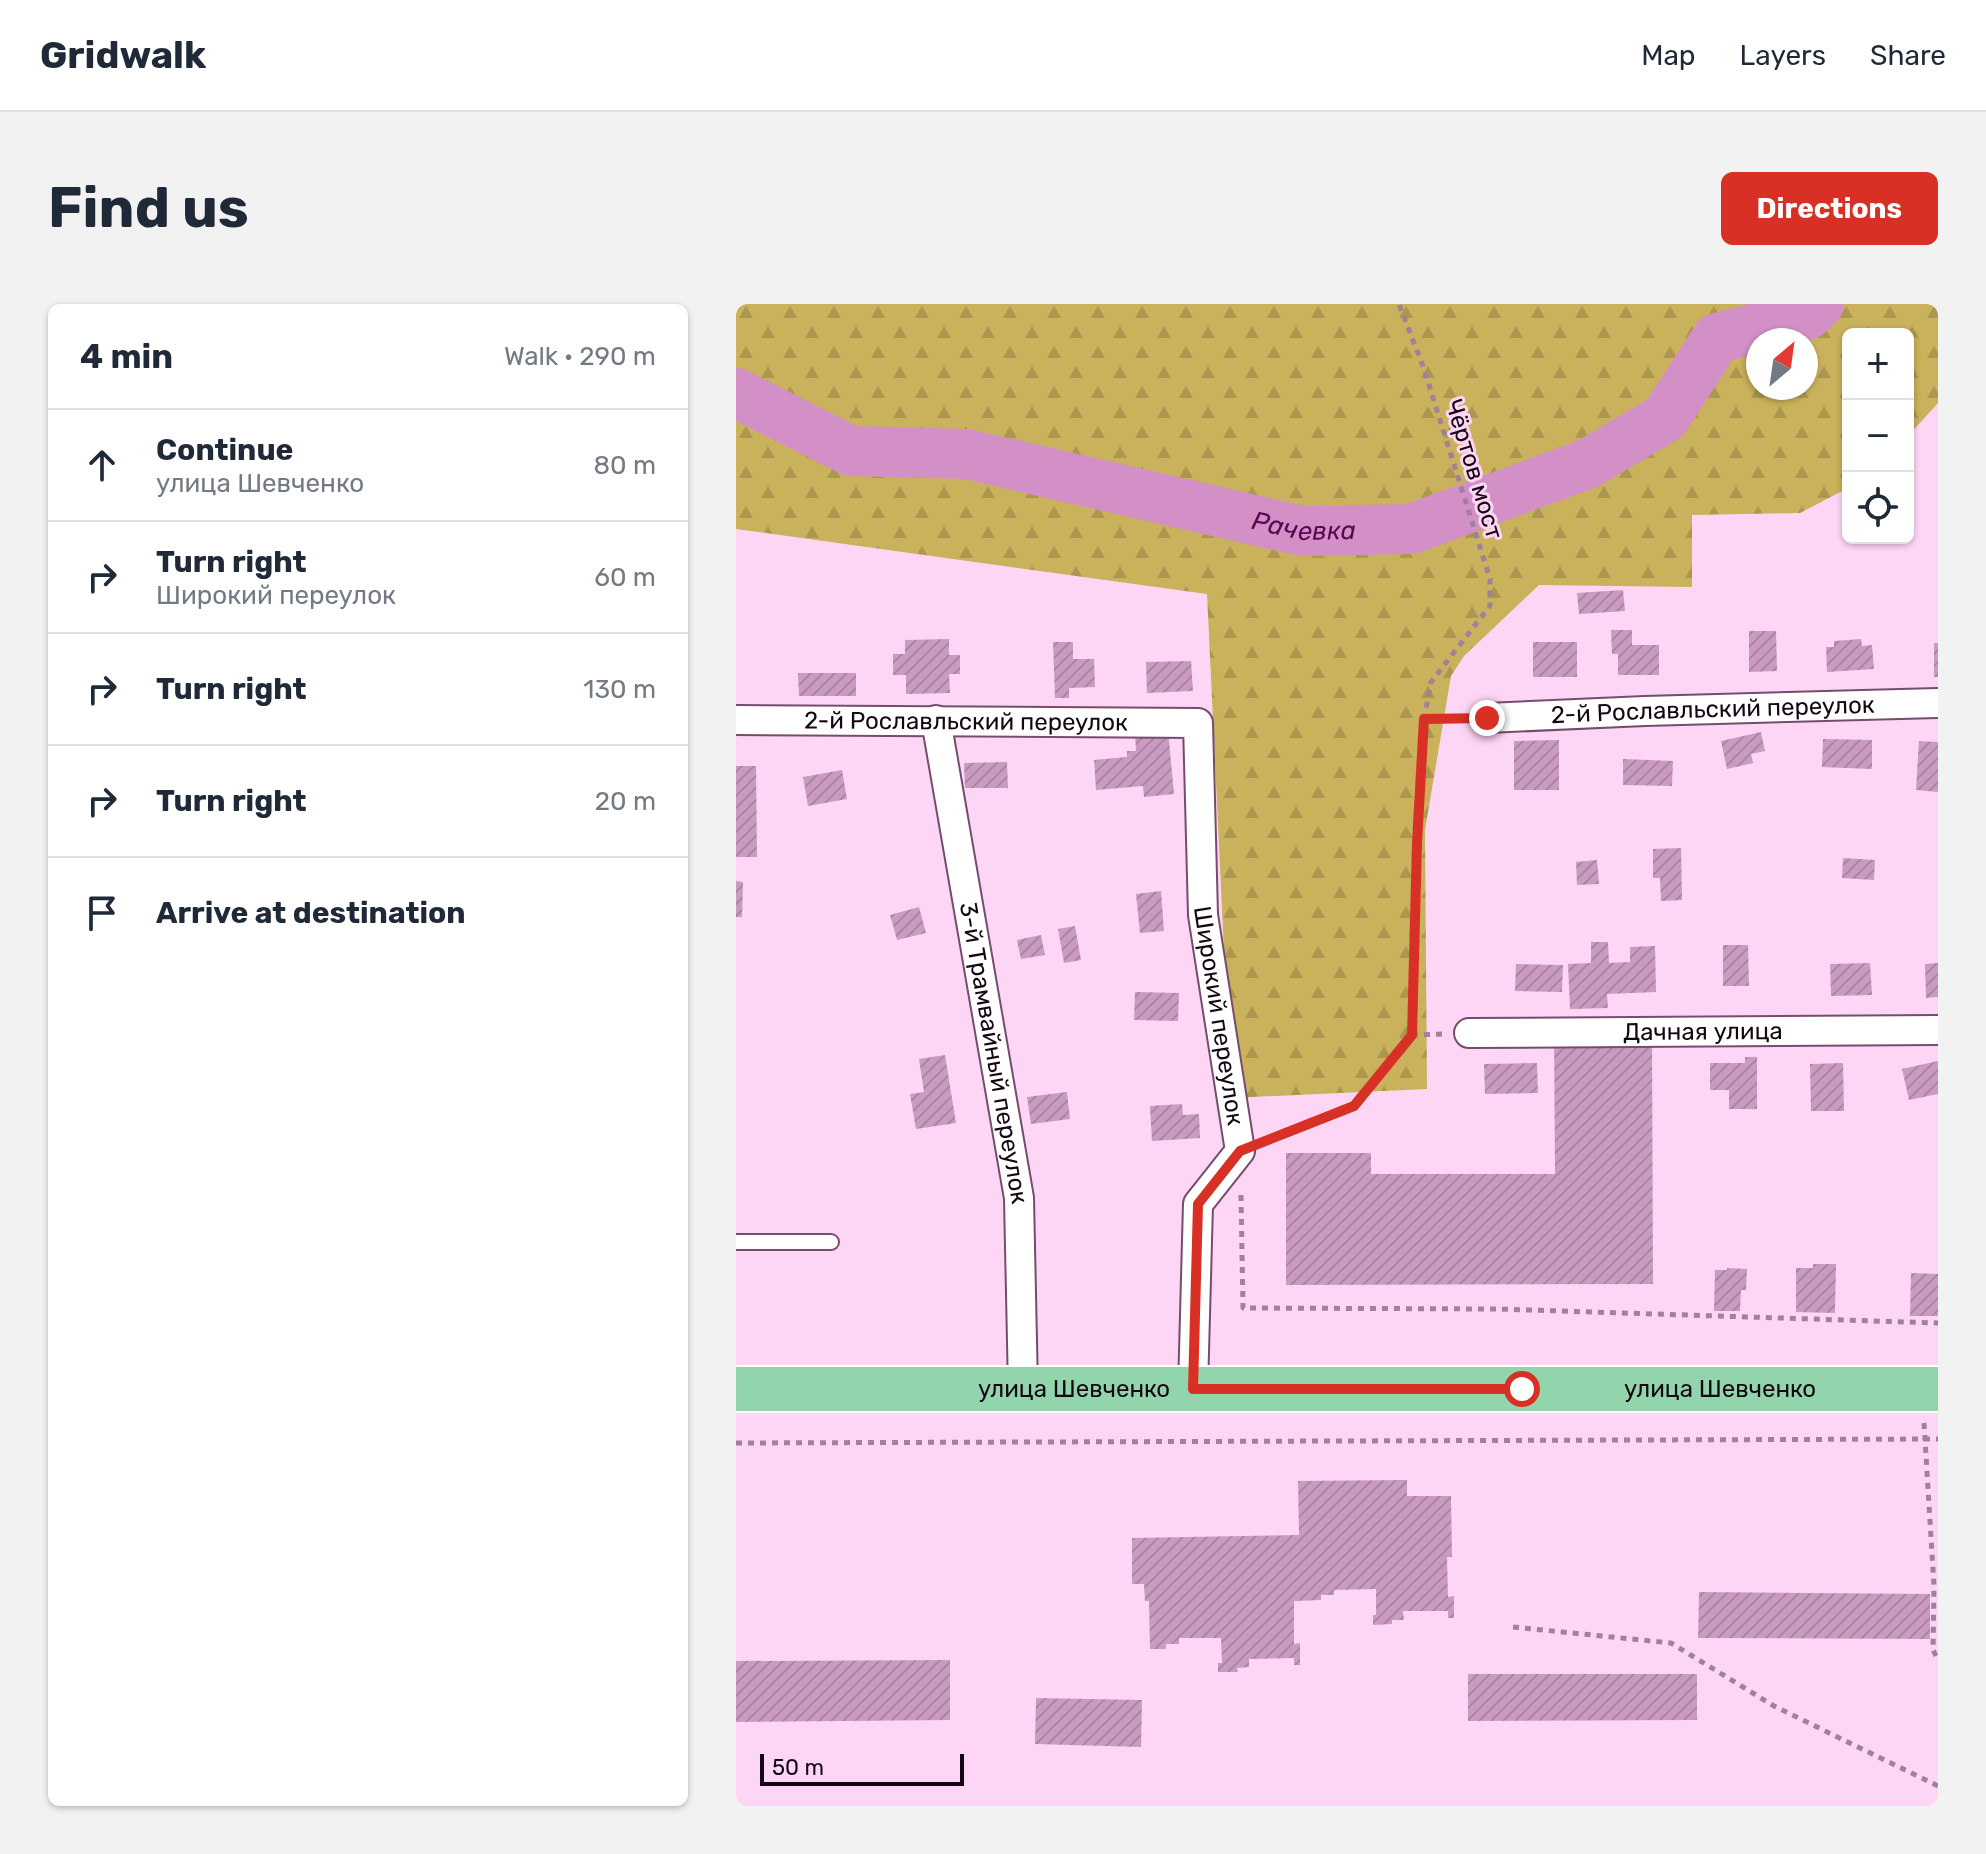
<!DOCTYPE html>
<html lang="en">
<head>
<meta charset="utf-8">
<style>
	body { margin:0; font-family:Rubik,sans-serif; background:#f2f2f3; color:#1f2937 }
	.controls { position:absolute; right:24px; top:24px; display:grid; overflow:hidden; border-radius:12px; box-shadow:0 2px 6px #0004 }
	.controls button { width:72px; height:72px; display:grid; place-items:center; padding:0; border:0; border-bottom:2px solid #e0e1e3; background:#fff; color:#1f2937; font:40px sans-serif }
	.compass { position:absolute; left:1010px; top:24px; width:72px; height:72px; border-radius:50%; background:#fff; box-shadow:0 2px 6px #0004; rotate:29deg }
	.scale { position:absolute; left:24px; bottom:20px; width:204px; box-sizing:border-box; padding-left:8px; border:4px solid #150613; border-top:0; font-size:22px; line-height:28px; white-space:nowrap; color:#150613; -webkit-text-stroke:6px #fdd6f5; paint-order:stroke }
	.stop { position:absolute; width:24px; height:24px; margin:-18px; border:6px solid #d93025; border-radius:50%; background:#fff }
	.stop.end { background:#d93025; border-color:#fff; box-shadow:0 2px 8px #0008 }
	.list { margin:0; padding:0; list-style:none }
	h2 { display:flex; justify-content:space-between; align-items:center; height:104px; margin:0; padding:0 32px; font-size:34px }
	h2 small { font-size:26px; font-weight:400; color:#747a83 }
	.list li { display:grid; grid-template-columns:52px 1fr auto; gap:24px; align-items:center; box-sizing:border-box; height:112px; padding:0 32px; border-top:2px solid #e0e1e3 }
	.list b { display:block; font-size:30px; white-space:nowrap }
	.list p { margin:0; font-size:26px; white-space:nowrap; color:#747a83 }
	.list em { font-size:26px; font-style:normal; color:#747a83 }
	.icon { flex:none; width:44px; height:44px; fill:none; stroke:currentColor; stroke-width:2; stroke-linecap:round; stroke-linejoin:round }
	.map { position:relative; flex:none; width:1202px; height:1502px; overflow:hidden; border-radius:12px }
	header { display:flex; align-items:center; gap:48px; box-sizing:border-box; height:112px; padding:0 40px; background:#fff; border-bottom:2px solid #e0e1e3 }
	header strong { font-size:38px }
	nav { display:flex; gap:44px; margin-inline-start:auto; font-size:28px }
	.intro { display:flex; align-items:center; justify-content:space-between; box-sizing:border-box; height:192px; padding:0 48px }
	h1 { margin:0; font-size:56px }
	.button { padding:20px 36px; border-radius:12px; background:#d93025; color:#fff; font-size:28px; font-weight:700 }
	main { display:flex; gap:48px; padding:0 48px }
	aside { flex:1; background:#fff; border-radius:12px; box-shadow:0 2px 6px #0004 }
	.map>svg:first-child { display:block }
</style>
</head>
<body>
<header>
<strong>Gridwalk</strong>
<nav><a>Map</a><a>Layers</a><a>Share</a></nav>
</header>
<div class="intro"><h1>Find us</h1><a class="button">Directions</a></div>
<main>
<aside>
<h2>4 min<small>Walk · 290 m</small></h2>
<ul class="list">
<li><svg class="icon" aria-label="ahead" viewBox="0 0 24 24"><path d="M12 20V5M6 11l6-6 6 6"/></svg><div><b>Continue</b><p>улица Шевченко</p></div><em>80 m</em></li>
<li><svg class="icon" aria-label="right" viewBox="0 0 24 24"><path d="M7 20v-9h11M14 6l5 5-5 5"/></svg><div><b>Turn right</b><p>Широкий переулок</p></div><em>60 m</em></li>
<li><svg class="icon" aria-label="right" viewBox="0 0 24 24"><path d="M7 20v-9h11M14 6l5 5-5 5"/></svg><div><b>Turn right</b></div><em>130 m</em></li>
<li><svg class="icon" aria-label="right" viewBox="0 0 24 24"><path d="M7 20v-9h11M14 6l5 5-5 5"/></svg><div><b>Turn right</b></div><em>20 m</em></li>
<li><svg class="icon" aria-label="arrive" viewBox="0 0 24 24"><path d="M6 21V4h12l-3 4 3 4H6"/></svg><div><b>Arrive at destination</b></div></li>
</ul>
</aside>
<div class="map">
<svg width="1202" height="1502" viewBox="0 0 1202 1502">
	<defs>
		<pattern id="forest-firs" width="22" height="20" patternUnits="userSpaceOnUse" patternTransform="scale(2)"><rect width="22" height="20" fill="#cab15c"/><path d="M5 1l3.5 6h-7zM16 11l3.5 6h-7z" fill="#ad974f"/></pattern>
		<pattern id="building-hatch" width="6" height="6" patternUnits="userSpaceOnUse" patternTransform="scale(2)"><rect width="6" height="6" fill="#c99bc0"/><path d="M-1 1l2-2M0 6l6-6M5 7l2-2" fill="none" stroke="#ac84a4"/></pattern>
	</defs>
	<rect width="100%" height="100%" fill="#fdd6f5"/>
	<path fill="url(#forest-firs)" fill-rule="evenodd" d="M0,0H1202V99L1172,132V30H1112V184L1064,209L956,211V283L803,281L728,352L715,372L689,526L691,785L495,794L471,290L0,225ZM1022,36H1070V84H1022Z"/>
	<g fill="none" stroke-linecap="round" stroke-linejoin="round">
		<path stroke="#d390c7" stroke-width="50" id="s1" d="M0,89L115,147L230,150L566,227L675,225L851,160L929,114L981,34L1071,11L1083,0"/>
	</g>
	<g fill="url(#building-hatch)">
		<path d="M887,286L889,307L843,310L841,289Z"/>
		<path d="M875,326H896V341H923V371H882V350H876Z"/>
		<path d="M1013,327H1040L1041,367L1013,368Z"/>
		<path d="M213,335V351H224V370H213L214,389L170,390V371H157V350H169V336Z"/>
		<path d="M1125,335L1126,342L1136,341L1138,365L1091,368L1090,343H1098V337Z"/>
		<path d="M317,338H337V355H358L359,383L333,384V394H319Z"/>
		<rect x="797" y="338" width="44" height="35"/>
		<rect x="1198" y="339" width="4" height="34"/>
		<path d="M455,357L457,387L411,389L410,358Z"/>
		<path d="M62,369H120V392H63Z"/>
		<path d="M432,426L438,490L408,493L407,482L360,486L358,456L391,453V447H400L399,429Z"/>
		<path d="M1025,428L1029,447L1015,450L1017,459L991,465L985,437Z"/>
		<path d="M1087,435L1136,436V465L1086,463Z"/>
		<path d="M823,436V486H778V437Z"/>
		<path d="M1183,437L1202,438V488L1180,486Z"/>
		<path d="M887,455L937,457L936,482L887,481Z"/>
		<path d="M271,458L272,484H229L228,459Z"/>
		<path d="M0,462H20L21,553H0Z"/>
		<path d="M106,466L111,495L72,502L67,473Z"/>
		<path d="M945,544L946,596L925,597L924,574H917V545Z"/>
		<path d="M1107,554L1139,556L1138,576L1106,574Z"/>
		<path d="M861,556L863,580L841,581L840,558Z"/>
		<path d="M0,577L7,578L6,613H0Z"/>
		<path d="M425,587L428,627L404,629L400,590Z"/>
		<path d="M183,603L190,629L161,636L154,611Z"/>
		<path d="M339,622L345,656L328,659L322,625Z"/>
		<path d="M305,631L309,651L285,655L281,636Z"/>
		<path d="M855,638H872L873,659L894,658V643L919,642L920,688L871,690L872,704L834,705L832,660L855,659Z"/>
		<path d="M987,641H1012L1013,682H987Z"/>
		<path d="M1134,659L1136,691L1095,692L1094,660Z"/>
		<path d="M1202,659V693L1190,694L1189,660Z"/>
		<path d="M780,660L827,661L826,688L779,687Z"/>
		<path d="M399,688L443,689L442,717L398,716Z"/>
		<path d="M818,729H916L917,980L550,981V849H635V870H819Z"/>
		<path d="M209,751L220,819L180,825L174,790L188,788L183,755Z"/>
		<path d="M1009,753H1021V805H993V786H974V759H1009Z"/>
		<path d="M1202,757V790L1173,796L1166,765Z"/>
		<path d="M801,759L802,789L749,790L748,760Z"/>
		<path d="M1107,759L1108,807H1075L1074,760Z"/>
		<path d="M331,788L334,815L295,820L291,793Z"/>
		<path d="M446,800L447,811L463,810L464,834L416,837L414,802Z"/>
		<path d="M1077,960H1100L1099,1009L1060,1008V964H1077Z"/>
		<path d="M991,964L1011,965L1010,986H1005L1004,1007H978L979,966H991Z"/>
		<path d="M1175,969L1202,970V1012H1174Z"/>
		<path d="M671,1176V1192H715L716,1253H711L712,1293L718,1292V1314H712V1307H667L668,1316H656V1320L637,1321V1311H640V1285L598,1286V1291H585V1296L558,1297V1340L564,1339V1361H558V1354L513,1355V1363L501,1364L502,1368H482V1359H486L485,1334H443V1340H430V1345H414L413,1297H409L408,1280H396V1234L563,1231L562,1177Z"/>
		<path d="M963,1288L1194,1290V1335L962,1334Z"/>
		<path d="M214,1356V1416L0,1418V1357Z"/>
		<path d="M732,1370H961V1416L732,1417Z"/>
		<path d="M300,1394L406,1396L405,1443L299,1440Z"/>
	</g>
	<g fill="none" stroke-linecap="round" stroke-linejoin="round">
		<defs>
			<path id="lane" d="M0,938H95"/>
			<g id="street">
				<path id="s2" d="M751,414L909,407L1202,399"/>
				<path id="s3" d="M0,416L462,419L467,611L504,847L462,900L457,1085"/>
				<path id="s4" d="M200,416L283,894L287,1085"/>
				<path id="s5" d="M733,729L1202,726"/>
			</g>
			<g id="primary">
				<path id="s6" d="M0,1085H1202"/>
			</g>
		</defs>
		<use href="#lane" stroke="#764c6e" stroke-width="18"/>
		<use href="#street" stroke="#764c6e" stroke-width="32"/>
		<use href="#primary" stroke="#fff" stroke-width="48"/>
		<g stroke="#9f829a" stroke-width="5" stroke-dasharray="6 6" stroke-linecap="butt">
			<path d="M688,415L727,414"/>
			<path d="M676,731L707,730"/>
			<path d="M528,837L618,802L676,731L681,539L688,415L695,378L754,302V275L688,65L663,0"/>
			<path d="M505,891L507,1004L761,1005L1202,1019"/>
			<path d="M1188,1119L1198,1282L1197,1346L1202,1356"/>
			<path d="M0,1139L1202,1135"/>
			<path d="M777,1323L935,1339L1038,1402L1202,1482"/>
		</g>
		<use href="#lane" stroke="#fff" stroke-width="14"/>
		<use href="#street" stroke="#fff" stroke-width="28"/>
		<use href="#primary" stroke="#92d4ab" stroke-width="44"/>
	</g>
	<g fill="none" stroke-linecap="round" stroke-linejoin="round">
		<path stroke="#d93025" stroke-width="10" d="M751,414L688,415L681,539L676,731L618,802L504,847L462,900L457,1085H786"/>
	</g>
	<g text-anchor="middle" stroke-width="6" stroke-linejoin="round" paint-order="stroke">
		<g font-size="24" fill="#150613" stroke="#fdd6f5">
			<text transform="translate(738 165) rotate(73)" y="8">Чёртов мост</text>
			<text dy="8" stroke="none"><textPath href="#s2" startOffset="226">2-й Рославльский переулок</textPath></text>
			<text dy="8" stroke="none"><textPath href="#s3" startOffset="230">2-й Рославльский переулок</textPath></text>
			<text dy="8" stroke="none"><textPath href="#s3" startOffset="756">Широкий переулок</textPath></text>
			<text dy="8" stroke="none"><textPath href="#s5" startOffset="234">Дачная улица</textPath></text>
			<text dy="8" stroke="none"><textPath href="#s4" startOffset="338">3-й Трамвайный переулок</textPath></text>
			<text dy="8" stroke="none"><textPath href="#s6" startOffset="338">улица Шевченко</textPath></text>
			<text dy="8" stroke="none"><textPath href="#s6" startOffset="984">улица Шевченко</textPath></text>
		</g>
		<g font-size="26" font-style="italic" fill="#5a0752" stroke="#fdd6f5">
			<text dy="9" stroke="none"><textPath href="#s1" startOffset="590">Рачевка</textPath></text>
		</g>
	</g>
</svg>
<div class="controls">
<button>+</button>
<button>−</button>
<button><svg class="icon" aria-label="locate" viewBox="0 0 24 24"><circle cx="12" cy="12" r="6"/><path d="M12 2v4M12 18v4M2 12h4M18 12h4"/></svg></button>
</div>
<svg class="compass" viewBox="-18 -18 36 36"><path d="M0-13l5 13h-10z" fill="#e53935"/><path d="M0 13l5-13h-10z" fill="#747a83"/></svg>
<div class="scale">50 m</div>
<div class="stop" style="left:786px;top:1085px"></div>
<div class="stop end" style="left:751px;top:414px"></div>
</div>
</main>
</body>
</html>
